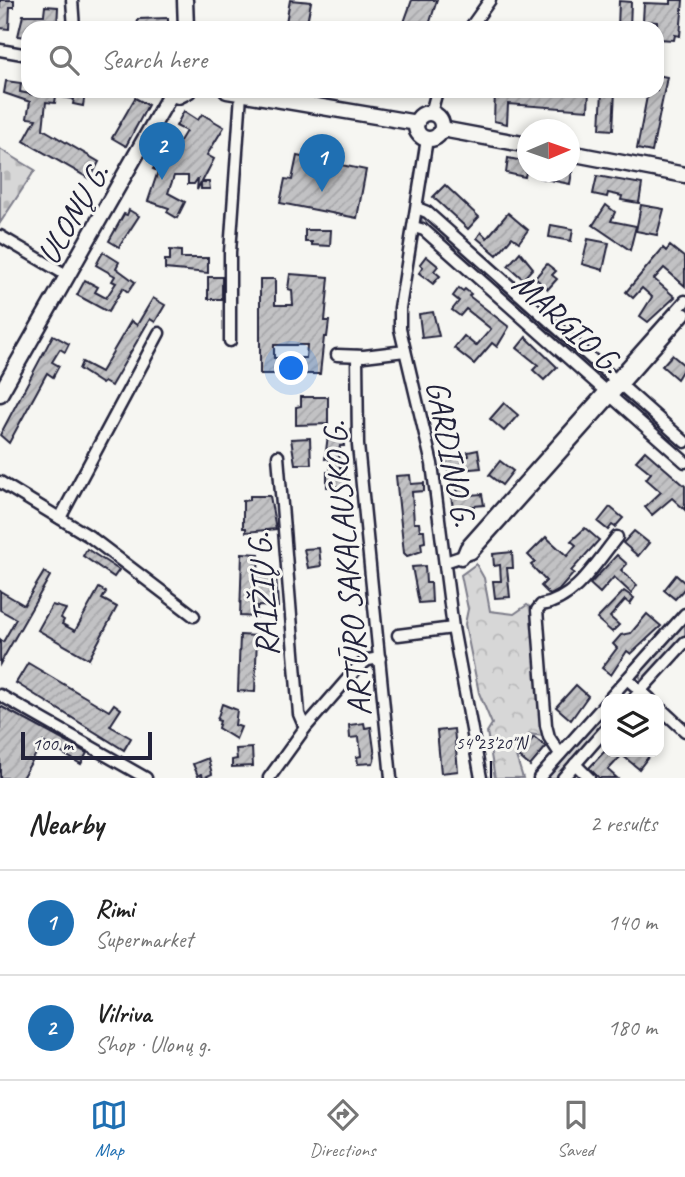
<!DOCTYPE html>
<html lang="en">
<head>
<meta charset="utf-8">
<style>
	body { margin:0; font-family:Caveat,sans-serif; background:#f6f6f6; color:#222 }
	.controls { position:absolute; right:21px; bottom:21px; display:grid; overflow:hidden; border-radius:14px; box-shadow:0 4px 10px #0003 }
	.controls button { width:63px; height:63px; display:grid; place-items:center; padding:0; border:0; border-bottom:2px solid #e0e0e0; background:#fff; color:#222; font:35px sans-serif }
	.compass { position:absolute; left:517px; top:119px; width:63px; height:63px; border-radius:50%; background:#fff; box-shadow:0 4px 10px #0003; rotate:88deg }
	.scale { position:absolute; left:21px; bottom:18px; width:131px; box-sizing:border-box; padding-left:7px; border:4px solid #22223b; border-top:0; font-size:19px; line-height:24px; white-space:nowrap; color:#22223b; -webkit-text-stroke:5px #f6f6f2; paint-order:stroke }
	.you { position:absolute; left:292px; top:369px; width:24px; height:24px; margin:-18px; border:5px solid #fff; border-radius:50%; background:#1a73e8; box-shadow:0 0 0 10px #1a73e833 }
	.badge { display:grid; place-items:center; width:46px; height:46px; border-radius:50%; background:#1f6fb2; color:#fff; font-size:23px; font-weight:700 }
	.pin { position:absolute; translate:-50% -58px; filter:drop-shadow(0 2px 4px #0008) }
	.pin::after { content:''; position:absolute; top:37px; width:24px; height:21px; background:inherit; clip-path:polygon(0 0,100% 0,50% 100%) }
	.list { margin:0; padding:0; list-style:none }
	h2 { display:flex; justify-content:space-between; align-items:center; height:91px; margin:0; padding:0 28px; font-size:30px }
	h2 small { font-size:23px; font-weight:400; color:#767676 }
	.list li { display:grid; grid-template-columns:46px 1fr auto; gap:21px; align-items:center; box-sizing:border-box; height:105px; padding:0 28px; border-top:2px solid #e0e0e0 }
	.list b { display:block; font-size:26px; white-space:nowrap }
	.list p { margin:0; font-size:23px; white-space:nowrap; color:#767676 }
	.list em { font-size:23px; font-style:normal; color:#767676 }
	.icon { flex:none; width:38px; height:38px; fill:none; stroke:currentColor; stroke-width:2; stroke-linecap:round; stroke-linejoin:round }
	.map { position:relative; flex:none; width:685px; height:778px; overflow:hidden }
	.search { position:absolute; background:#fff; box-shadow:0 4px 10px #0003; left:21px; right:21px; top:21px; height:77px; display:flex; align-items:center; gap:18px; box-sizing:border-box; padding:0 24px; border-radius:21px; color:#767676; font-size:26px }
	.sheet { height:301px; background:#fff }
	nav { display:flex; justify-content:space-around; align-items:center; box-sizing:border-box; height:98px; border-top:2px solid #e0e0e0; background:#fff; font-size:19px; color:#767676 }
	nav a { display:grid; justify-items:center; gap:4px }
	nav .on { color:#1f6fb2 }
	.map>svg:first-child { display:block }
</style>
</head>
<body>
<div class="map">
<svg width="685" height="778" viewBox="0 0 685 778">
	<defs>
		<pattern id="forest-crowns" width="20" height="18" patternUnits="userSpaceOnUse" patternTransform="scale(1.75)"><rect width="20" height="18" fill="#d7d7d7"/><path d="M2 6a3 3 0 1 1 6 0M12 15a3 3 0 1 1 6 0" fill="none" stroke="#b8b8b9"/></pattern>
		<pattern id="cemetery-stones" width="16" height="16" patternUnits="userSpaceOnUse" patternTransform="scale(1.75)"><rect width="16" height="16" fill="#d7d7d7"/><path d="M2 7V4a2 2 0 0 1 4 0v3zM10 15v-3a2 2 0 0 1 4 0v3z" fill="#b8b8b9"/></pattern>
		<pattern id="building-hatch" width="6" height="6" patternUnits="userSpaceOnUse" patternTransform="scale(1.75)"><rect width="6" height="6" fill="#c2c2c4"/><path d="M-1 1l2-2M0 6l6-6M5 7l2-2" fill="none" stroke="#a6a6a9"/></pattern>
	</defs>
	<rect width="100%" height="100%" fill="#f6f6f2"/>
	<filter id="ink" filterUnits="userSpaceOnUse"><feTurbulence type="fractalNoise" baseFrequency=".0143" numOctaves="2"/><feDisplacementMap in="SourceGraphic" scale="14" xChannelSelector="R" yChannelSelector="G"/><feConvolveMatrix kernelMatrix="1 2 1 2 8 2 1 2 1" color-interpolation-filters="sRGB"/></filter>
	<g filter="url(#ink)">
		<g fill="#d7d7d7" stroke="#7c7c89" stroke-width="2">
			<path d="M424,216L610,379L603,383L421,220Z"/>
			<path d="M685,620V635L642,681L638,673Z"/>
			<path d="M606,710V724L558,778H545Z"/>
		</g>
		<path fill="url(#forest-crowns)" stroke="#7c7c89" stroke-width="2" d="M476,564L484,578L490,611L514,614L527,605L535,610L544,736L529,734L516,756L523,778H495L487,732L492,724L479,693L465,624L468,609L461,575Z"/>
		<path fill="url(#cemetery-stones)" stroke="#7c7c89" stroke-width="2" d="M0,149L35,170L0,223Z"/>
		<g fill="url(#building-hatch)" stroke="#22223b" stroke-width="2" fill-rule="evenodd">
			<path d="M0,0H14V7H10L9,29L0,28Z"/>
			<path d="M290,0L311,2L306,28H285Z"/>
			<path d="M412,0H437L428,28H402Z"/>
			<path d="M671,0H683L680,36L675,35L674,40L657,39V22L643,21L644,3L671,4Z"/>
			<path d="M619,1L631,2L630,28H618Z"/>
			<path d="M45,6L58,7L57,28H28V37L18,36L23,15H44Z"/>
			<path d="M168,18V28H137L138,19Z"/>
			<path d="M657,75L667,77L652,152L637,149L648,91H657Z"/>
			<path d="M6,81L21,83L20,92L35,95L36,91L85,93L83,106L73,104L74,99L56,96L55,103L46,102L43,129L99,162L90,179L24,141L36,119L27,118L30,102L4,93Z"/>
			<path d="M495,91H589L588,110L508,104L507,124L494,121Z"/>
			<path d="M602,91H615L613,130L600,129Z"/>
			<path d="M135,98L148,105L126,146L112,138Z"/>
			<path d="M184,111L198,120L202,114L224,127L207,155L214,159L202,182H209L210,189H201V182L197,190L198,178L194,184H188V176H174L168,193L185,202L177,218L167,212L169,208L148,201L158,171L153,169L163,152L171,156L186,131L176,126Z"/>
			<path d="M297,156L366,170L357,218L280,203L285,179L292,180Z"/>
			<path d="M508,158L528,162L525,177L506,173Z"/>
			<path d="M542,172H572L570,184L540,178Z"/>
			<path d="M597,176L642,184L639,203L621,200L622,196L608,193L607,197L593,194Z"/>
			<path d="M445,185L479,217L468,229L433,197Z"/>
			<path d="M606,205L615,212L611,221L636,226L630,250L593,225Z"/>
			<path d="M641,205L664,209L657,235L636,231Z"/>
			<path d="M129,210L139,216L119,247L109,241L124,214L127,215Z"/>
			<path d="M508,213L528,230L519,242L512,237L497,255L477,238L481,232L487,238Z"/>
			<path d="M551,225L573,229L571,241L549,237Z"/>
			<path d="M305,230H331L330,246L312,245V242H305Z"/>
			<path d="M588,239L609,243L603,270L582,264Z"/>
			<path d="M670,246L685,258V286L664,268L654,279L675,297L648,322L640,316L652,297L642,288L633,298L626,292L663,248L666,251Z"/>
			<path d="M170,250L181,251V258H208V273L165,269V260H170Z"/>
			<path d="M103,252L119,262L116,268L135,282L128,292L123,288L108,312L77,295L85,280L98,287L95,292L106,298L116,283L112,281L115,276L96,265Z"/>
			<path d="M520,252L533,268L523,279L508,266Z"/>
			<path d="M426,256L438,266L434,271L440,276L433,284L419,273L423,267L420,264Z"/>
			<path d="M547,264L556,271L552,275L557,279L548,289L535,278Z"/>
			<path d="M290,274L329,277L325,321H329L327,337H324L320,374H260V279H275V305H293L292,290L288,289ZM274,345H307L306,358H274Z"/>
			<rect x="208" y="277" width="14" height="22"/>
			<path d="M459,288L463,291L465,289L471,294L469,296L509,327L497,347L492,343L474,364L454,348L464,336L476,346L491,329L466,309L460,316L452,310L459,301L453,296Z"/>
			<path d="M153,298L165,305L155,322L150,319L111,386L104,382L102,384L79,369L82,362L101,372L131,321L137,325Z"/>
			<path d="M433,312L439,336L422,338L419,314Z"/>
			<path d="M53,335L69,344L65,352L60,349L52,362L59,366L53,377L47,373L9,443L0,435Z"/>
			<path d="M526,337L557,367L544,380L533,370L538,365L517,348Z"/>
			<path d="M672,355L685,366L677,379L662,366Z"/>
			<path d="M301,397H328V424L296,425V407L301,406Z"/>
			<path d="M504,403L518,415L504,431L490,419Z"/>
			<path d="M328,435H339V438H343L344,446H340L339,454L340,468H344L347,486L327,487V472H331L329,458L325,459Z"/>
			<path d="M310,438L311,464H295L291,439Z"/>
			<path d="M478,450L481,468L448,471L446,459L469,456L468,452Z"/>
			<path d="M645,451L685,486V510L672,498L652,515L645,507L661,492L646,479L651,473L636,461Z"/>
			<path d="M500,461L513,471L502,485L489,475Z"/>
			<path d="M410,475L411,484L424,483V491L412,492L414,523H419L420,530H424L425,542L421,543L422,551L407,556L404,553L396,476Z"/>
			<path d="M469,487L470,495L482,494L484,505L453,508L451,496L458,495L457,489Z"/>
			<path d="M250,496H270L276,529L246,532V528H243V501L250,500Z"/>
			<path d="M610,507L623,518L615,527L612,525L608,530L598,522Z"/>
			<path d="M585,528L599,540L571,571L574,573L559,590L550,595L541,586L546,581L531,565L535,562L528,555L546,537L567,556L576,545L571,541Z"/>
			<path d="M634,531L649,543L638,556L623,543Z"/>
			<path d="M319,548L321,566L308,568L304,549Z"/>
			<path d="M87,549L119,570L114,577L83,556Z"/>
			<path d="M512,552L513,568H507L510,597L495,598L493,581H501L500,565L494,566L493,554Z"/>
			<path d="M242,553L259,554L258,573L276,574L278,607L257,606V617L240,616Z"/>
			<path d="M617,555L627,564L621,570L637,585L631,593L614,577L600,593L590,584Z"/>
			<path d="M425,566L426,583H431L432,602L419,603L412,567Z"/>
			<path d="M44,572L50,576L0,664V640L3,642L16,619L0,610V591L24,605Z"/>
			<path d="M676,575L685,583V588L675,599L664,590Z"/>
			<path d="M99,588L106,592L102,599L117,607L89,659L38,630L52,605L66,609L61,618L64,620L62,624L75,631Z"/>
			<path d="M624,591L634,598L630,604L625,600L610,617L619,625L612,632L597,619Z"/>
			<path d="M647,614L661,626L631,654L627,651L611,675L602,668L617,648L613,644L621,635L631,633Z"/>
			<path d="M240,635L257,636L255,692L238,691Z"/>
			<path d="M28,663L109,711L114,704L121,709L110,726L131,738L124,750L16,683Z"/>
			<path d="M576,685L588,696L571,720L556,707Z"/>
			<path d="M222,704L237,710L235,725L241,727L236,739L218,728L220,721L217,720Z"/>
			<path d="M0,706L87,753L81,764L43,742L22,778H0Z"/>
			<path d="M364,723L365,728L371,727L375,757L373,763L358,764L357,757L361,756L359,737L350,738L349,725Z"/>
			<path d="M454,729L458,771L441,773L437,731Z"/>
			<path d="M534,737L546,747L530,766L518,756Z"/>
			<path d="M252,748L253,766L232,767V760L237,759L236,749Z"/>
			<path d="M604,752H643L649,756L639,769L622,755L608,770L617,778H599L589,768Z"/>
			<path d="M208,758L212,774L203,778L202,774L198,776L193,764Z"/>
		</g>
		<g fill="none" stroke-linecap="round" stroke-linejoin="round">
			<defs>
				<g id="street">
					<path d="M72,0L74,28"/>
					<path d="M470,28L490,0"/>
					<path d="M0,50L28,55"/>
					<path d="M431,113L437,91"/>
					<path d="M427,139L400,308V329L432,464L453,628L481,778"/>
					<path d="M417,208L427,212L685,442"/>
					<path d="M414,227L424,230L685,462"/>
					<path d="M0,236L68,276"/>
					<path d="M230,341V252L241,94"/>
					<path d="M337,355L364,356L405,351"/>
					<path d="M357,356L358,445L391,778"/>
					<path d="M278,456L299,714L305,728"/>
					<path d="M0,482L89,536L194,616"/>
					<path d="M60,518L159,333"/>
					<path d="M461,559L466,547L685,301"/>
					<path d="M445,562L472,553L685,314"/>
					<path d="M398,635L453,628"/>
					<path d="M627,679L650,699"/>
					<path d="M0,695L146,778"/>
					<path d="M609,699L685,614"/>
					<path d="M633,699L685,642"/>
					<path d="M659,707L685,731"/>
					<path d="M560,754L549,737L546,725L537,610L541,605C575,600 596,563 617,537"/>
					<path d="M575,764L589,778"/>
					<path d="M269,778L305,728L358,667L368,660L380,658"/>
					<path d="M539,778L606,703"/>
					<path d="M563,778L606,729"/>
				</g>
				<g id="primary">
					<path d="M185,0L186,28"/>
					<path d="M165,91L178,96L188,91"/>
					<path d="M227,91L417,123"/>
					<circle cx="429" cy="126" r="13"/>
					<path d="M442,129L528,145"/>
					<path d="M570,153L685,175"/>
					<path d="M0,394L170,95"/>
				</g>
			</defs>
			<use href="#street" stroke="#22223b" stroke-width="15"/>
			<use href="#primary" stroke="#22223b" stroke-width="19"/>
			<use href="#street" stroke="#f6f6f2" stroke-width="10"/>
			<use href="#primary" stroke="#f6f6f2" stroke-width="14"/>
		</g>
	</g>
	<path fill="none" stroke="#22223b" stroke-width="2.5" d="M491,761V778"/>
	<g text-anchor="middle" stroke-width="6" stroke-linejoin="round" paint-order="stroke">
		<g font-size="33" fill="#22223b" stroke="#f6f6f2">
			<text transform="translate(72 213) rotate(-60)" y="12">ULONŲ G.</text>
			<text transform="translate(568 322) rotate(42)" y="12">MARGIO G.</text>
			<text transform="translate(452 453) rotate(79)" y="12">GARDINO G.</text>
			<text transform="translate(346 569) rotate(-95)" y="12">ARTŪRO SAKALAUSKO G.</text>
			<text transform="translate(262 595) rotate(-94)" y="12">RAIŽIŲ G.</text>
		</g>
	</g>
	<g font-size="18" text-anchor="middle" fill="#22223b" stroke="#f6f6f2" stroke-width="6" stroke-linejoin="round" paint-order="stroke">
		<text x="491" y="749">54°23'20"N</text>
	</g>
</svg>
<div class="controls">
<button><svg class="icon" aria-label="layers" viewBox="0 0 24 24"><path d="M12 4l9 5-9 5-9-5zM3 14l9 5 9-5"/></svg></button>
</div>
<svg class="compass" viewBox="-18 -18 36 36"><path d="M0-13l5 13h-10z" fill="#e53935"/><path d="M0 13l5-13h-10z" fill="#767676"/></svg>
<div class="scale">100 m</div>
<div class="you"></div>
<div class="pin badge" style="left:322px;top:192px">1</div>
<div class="pin badge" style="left:162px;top:180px">2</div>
<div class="search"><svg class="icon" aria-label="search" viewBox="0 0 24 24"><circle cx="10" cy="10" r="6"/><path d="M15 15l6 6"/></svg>Search here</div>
</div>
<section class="sheet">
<h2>Nearby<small>2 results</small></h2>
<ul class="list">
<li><span class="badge">1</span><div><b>Rimi</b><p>Supermarket</p></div><em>140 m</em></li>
<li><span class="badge">2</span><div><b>Vilriva</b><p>Shop · Ulonų g.</p></div><em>180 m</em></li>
</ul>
</section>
<nav>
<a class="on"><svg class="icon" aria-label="map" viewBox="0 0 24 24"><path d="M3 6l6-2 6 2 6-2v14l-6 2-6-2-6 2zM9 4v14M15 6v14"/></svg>Map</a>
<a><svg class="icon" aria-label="directions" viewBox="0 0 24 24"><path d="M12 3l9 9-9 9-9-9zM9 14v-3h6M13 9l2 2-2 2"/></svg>Directions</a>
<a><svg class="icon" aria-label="saved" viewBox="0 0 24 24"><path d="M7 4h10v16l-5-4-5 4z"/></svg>Saved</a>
</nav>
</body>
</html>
